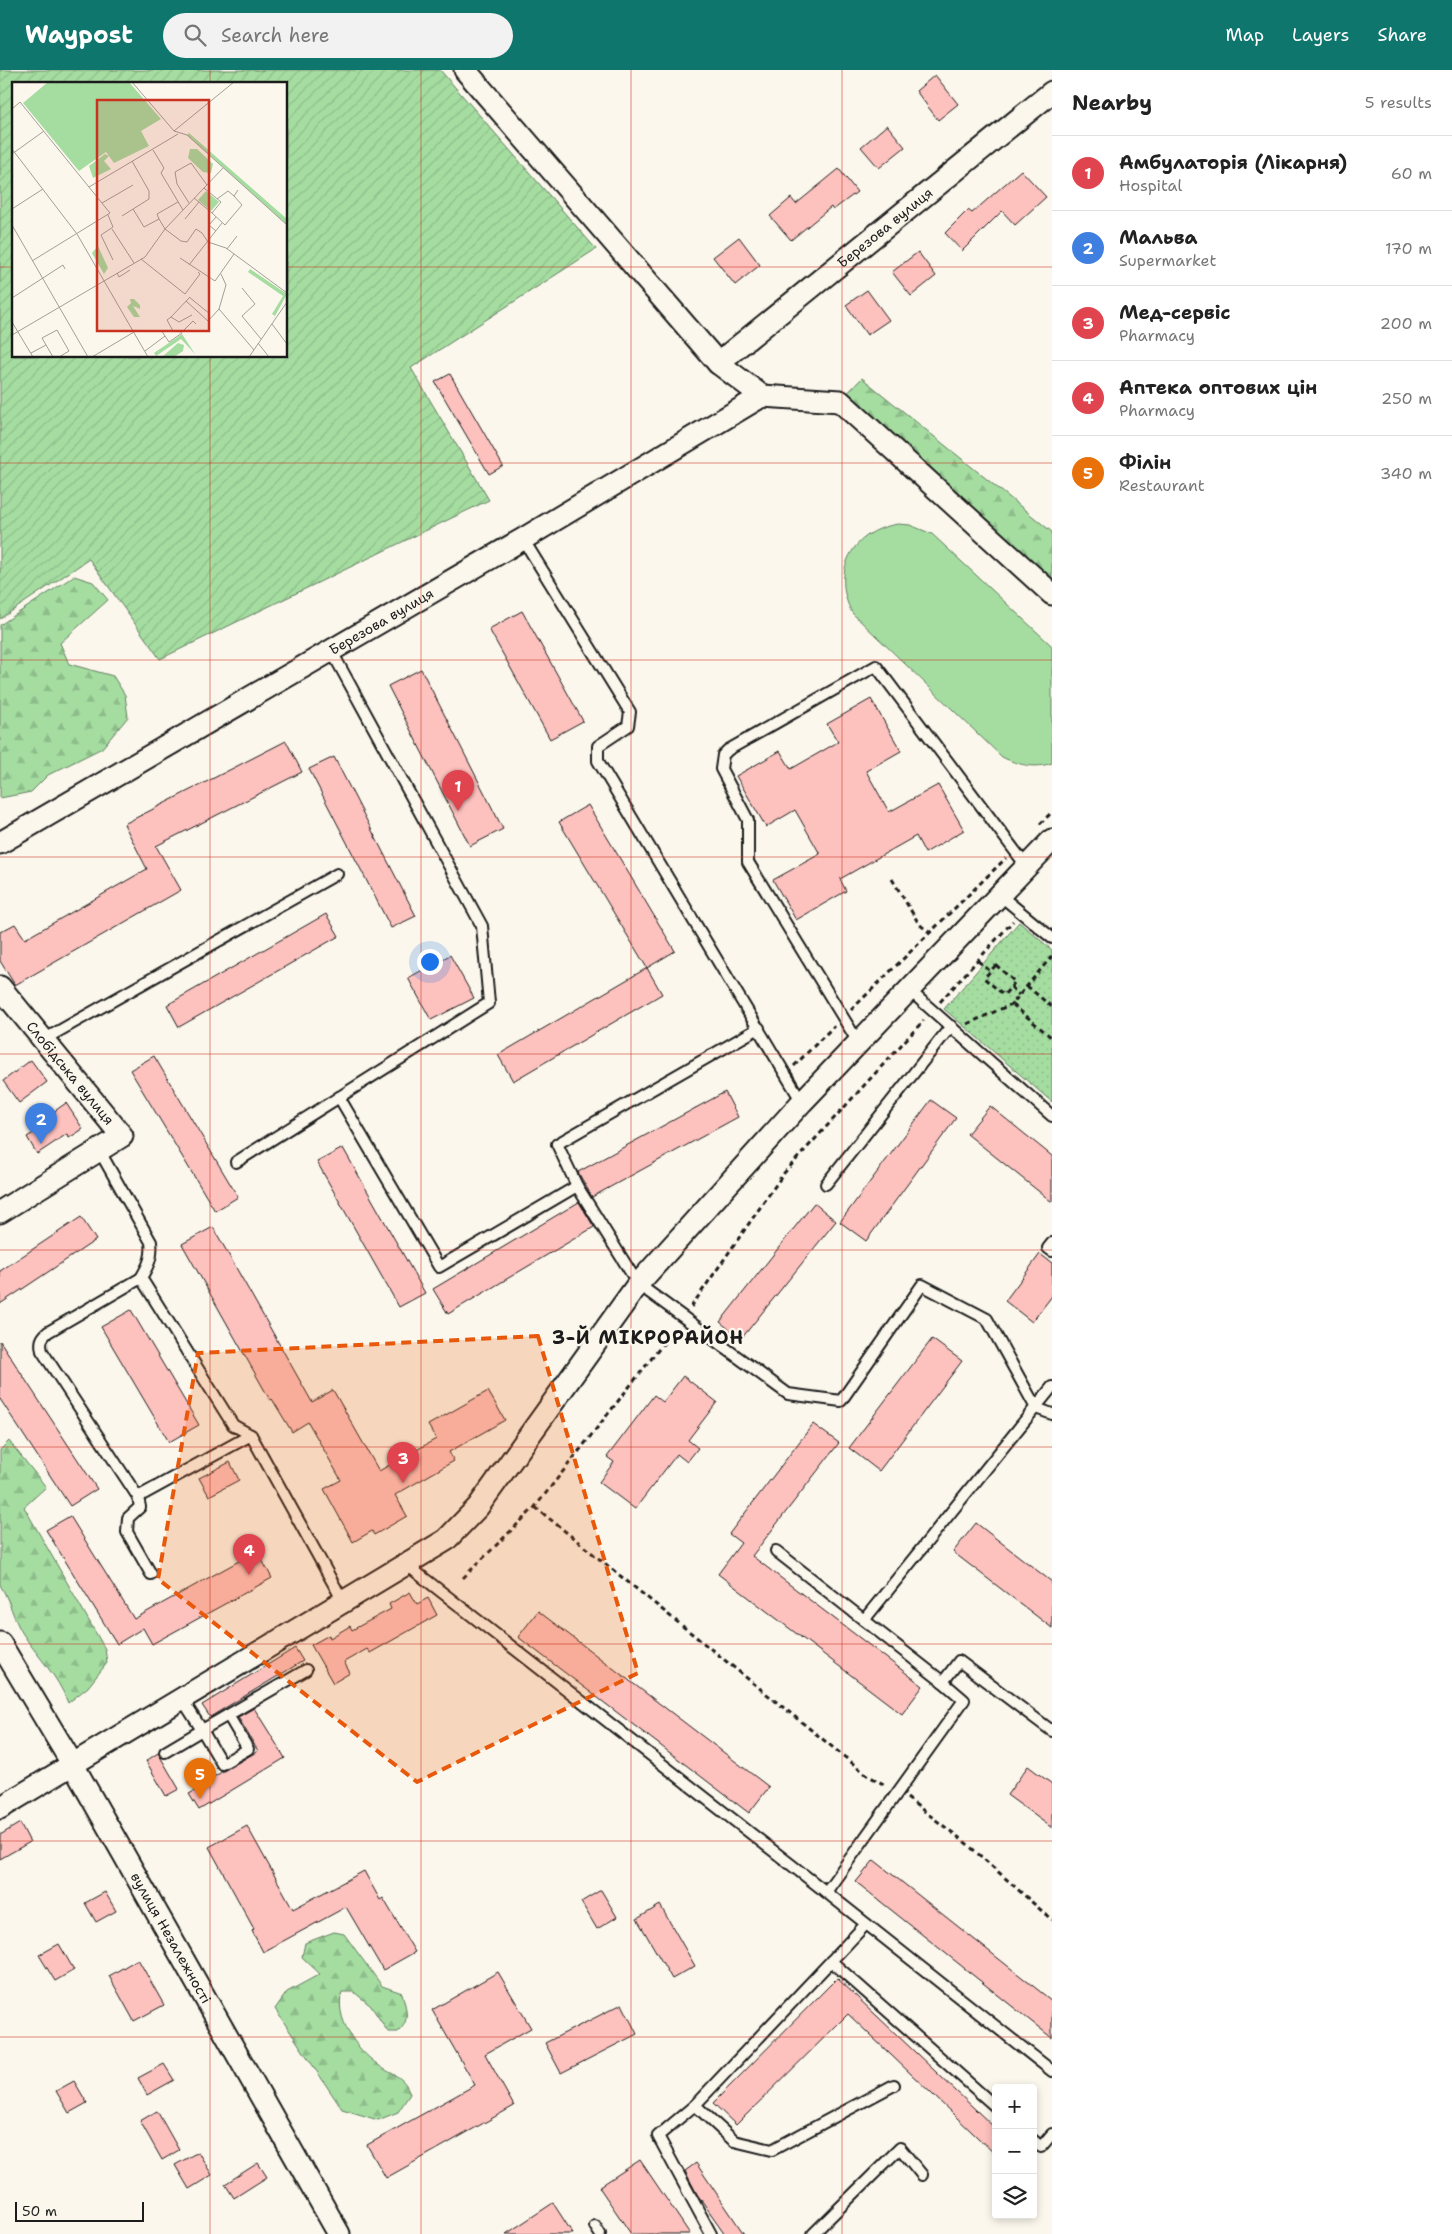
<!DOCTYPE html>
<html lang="en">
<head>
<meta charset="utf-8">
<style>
	body { margin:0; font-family:"Shantell Sans",sans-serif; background:#f2f2f2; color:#222 }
	.controls { position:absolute; right:15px; bottom:15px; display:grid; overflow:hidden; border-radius:5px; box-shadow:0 2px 8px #0003 }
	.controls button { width:45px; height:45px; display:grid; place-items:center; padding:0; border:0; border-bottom:1px solid #e0e0e0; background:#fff; color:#222; font:25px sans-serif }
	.scale { position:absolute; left:15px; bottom:12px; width:129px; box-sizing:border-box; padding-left:5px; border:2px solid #1c1c1c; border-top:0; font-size:14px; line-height:18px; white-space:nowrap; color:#1c1c1c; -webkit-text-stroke:4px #fbf7ec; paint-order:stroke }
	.you { position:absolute; left:429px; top:891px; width:18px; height:18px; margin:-12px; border:4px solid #fff; border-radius:50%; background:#1a73e8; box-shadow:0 0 0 8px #1a73e833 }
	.badge { display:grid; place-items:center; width:32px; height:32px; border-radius:50%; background:#0f766e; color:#fff; font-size:16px; font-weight:700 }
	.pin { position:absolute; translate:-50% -41px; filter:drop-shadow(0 1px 2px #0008) }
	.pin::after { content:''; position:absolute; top:26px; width:18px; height:15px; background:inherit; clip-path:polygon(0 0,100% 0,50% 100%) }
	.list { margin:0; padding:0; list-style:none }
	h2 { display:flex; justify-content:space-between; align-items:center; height:65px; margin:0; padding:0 20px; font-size:21px }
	h2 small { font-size:16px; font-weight:400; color:#767676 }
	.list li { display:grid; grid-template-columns:32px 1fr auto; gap:15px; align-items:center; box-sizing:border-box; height:75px; padding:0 20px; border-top:1px solid #e0e0e0 }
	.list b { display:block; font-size:19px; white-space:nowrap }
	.list p { margin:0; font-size:16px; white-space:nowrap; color:#767676 }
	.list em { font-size:16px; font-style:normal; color:#767676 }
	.icon { flex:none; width:28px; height:28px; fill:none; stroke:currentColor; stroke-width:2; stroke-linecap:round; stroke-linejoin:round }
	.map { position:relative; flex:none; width:1052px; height:2164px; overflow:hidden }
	header { display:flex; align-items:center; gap:30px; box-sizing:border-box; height:70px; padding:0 25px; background:#0f766e; color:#fff }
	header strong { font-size:24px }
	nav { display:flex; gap:28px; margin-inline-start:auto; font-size:18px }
	.search { width:350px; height:45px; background:#f2f2f2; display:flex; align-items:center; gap:12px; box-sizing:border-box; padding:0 18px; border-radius:28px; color:#767676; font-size:19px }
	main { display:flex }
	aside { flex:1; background:#fff }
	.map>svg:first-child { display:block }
</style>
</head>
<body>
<header>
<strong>Waypost</strong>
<div class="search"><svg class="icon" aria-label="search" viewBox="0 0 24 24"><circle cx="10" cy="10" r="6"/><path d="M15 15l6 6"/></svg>Search here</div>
<nav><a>Map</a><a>Layers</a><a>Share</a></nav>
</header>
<main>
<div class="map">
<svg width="1052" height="2164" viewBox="0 0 1052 2164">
	<defs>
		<pattern id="forest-firs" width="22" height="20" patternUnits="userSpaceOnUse" patternTransform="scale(1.25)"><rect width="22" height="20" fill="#a5dda1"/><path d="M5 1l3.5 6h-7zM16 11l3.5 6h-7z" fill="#8dbd8a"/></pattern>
		<pattern id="park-dots" width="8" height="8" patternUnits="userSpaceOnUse" patternTransform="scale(1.25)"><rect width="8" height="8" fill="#a5dda1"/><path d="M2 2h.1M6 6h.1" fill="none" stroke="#8dbd8a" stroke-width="1.8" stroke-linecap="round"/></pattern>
		<pattern id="garden-furrows" width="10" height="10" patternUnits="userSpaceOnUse" patternTransform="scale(1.25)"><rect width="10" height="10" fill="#a5dda1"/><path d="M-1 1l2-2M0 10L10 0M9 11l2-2" fill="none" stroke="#8dbd8a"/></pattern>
	</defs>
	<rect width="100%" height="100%" fill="#fbf7ec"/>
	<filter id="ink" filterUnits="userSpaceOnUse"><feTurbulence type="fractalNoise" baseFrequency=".02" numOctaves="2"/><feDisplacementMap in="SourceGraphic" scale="10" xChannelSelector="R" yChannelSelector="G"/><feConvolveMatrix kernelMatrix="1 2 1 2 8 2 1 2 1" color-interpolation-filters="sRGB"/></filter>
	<g filter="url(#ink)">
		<path fill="#a5dda1" stroke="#607c5e" d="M898,454L910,455L932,464L1052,576V693C1035,699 1018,695 1002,687L852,543C831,502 851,461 898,454Z"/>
		<g fill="url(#forest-firs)" stroke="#607c5e">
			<path d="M862,308L1052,462V524L840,331Z"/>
			<path d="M74,506L93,512L108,530L60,573L69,594L113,606L125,625L128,647L102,678L48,705L31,722L0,728V555Z"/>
			<path d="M9,1371L46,1417L24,1437L105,1579L107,1593L88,1617L68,1633C57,1604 39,1589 23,1564C13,1549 10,1530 0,1515V1380Z"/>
			<path d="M334,1862L344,1864L382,1916L402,1923C406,1939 411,1950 398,1962H388L371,1936L354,1922H342C334,1948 356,1979 377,1994C391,2006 404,2004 410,2024L398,2042L378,2050L342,2039L275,1939L287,1922L320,1904L302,1887L305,1873Z"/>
		</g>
		<path fill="url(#park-dots)" stroke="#607c5e" d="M1019,852L1052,880V1032L944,939Z"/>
		<path fill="url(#garden-furrows)" stroke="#607c5e" fill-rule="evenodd" d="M0,0H440L596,179L411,298L489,430L160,589L89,489L0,549ZM14,14H286V286H14Z"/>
		<g fill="#fdc1be" stroke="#1c1c1c">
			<path d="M935,5L958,34L938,50L916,21Z"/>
			<path d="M887,55L905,77L879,98L861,77Z"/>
			<path d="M839,99L857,122L833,140L831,137L791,170L770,146L791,128L796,134Z"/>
			<path d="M1021,100L1046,127L1015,155L1002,141L962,181L945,163L968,140L972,143Z"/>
			<path d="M739,167L760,195L735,215L713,187Z"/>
			<path d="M918,182L936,206L911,226L892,202Z"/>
			<path d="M867,220L889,250L867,265L846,235Z"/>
			<path d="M450,304L503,396L489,404L435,312Z"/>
			<path d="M522,541L583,651L550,669L489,559Z"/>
			<path d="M421,599L503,759L470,776L388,616Z"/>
			<path d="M871,629L901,681L866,701L889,742L938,715L964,760L925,783L916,766L840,809L846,821L796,850L773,810L820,784L795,740L766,757L736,706L780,681L791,699L838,672L827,654Z"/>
			<path d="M286,671L302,702L156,776L181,820L15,915L0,891V862L15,854L25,869L147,799L124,754Z"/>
			<path d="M334,687L416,846L391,858L309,699Z"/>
			<path d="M588,735L675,881L647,898L559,752Z"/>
			<path d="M326,844L339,866L179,957L167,935Z"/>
			<path d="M450,885L474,928L431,950L408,908Z"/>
			<path d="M647,898L662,924L513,1011L498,985Z"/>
			<path d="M154,986L238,1127L215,1141L130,1000Z"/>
			<path d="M31,990L47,1012L19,1033L3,1011Z"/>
			<path d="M725,1022L738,1047L592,1127L578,1102Z"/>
			<path d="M931,1030L956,1048L866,1171L840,1152Z"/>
			<path d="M66,1033L83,1059L69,1068L67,1064L37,1084L27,1067L46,1055L42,1050Z"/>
			<path d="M990,1036L1052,1086V1132L967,1064Z"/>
			<path d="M343,1078L425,1223L399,1237L317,1092Z"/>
			<path d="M579,1132L594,1157L448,1244L433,1219Z"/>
			<path d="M814,1133L836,1151L741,1269L720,1252Z"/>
			<path d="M81,1147L96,1170L0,1234V1201Z"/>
			<path d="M213,1157L312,1332L333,1320L379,1401L436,1369L428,1355L488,1321L505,1350L449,1382L454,1391L395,1425L407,1446L374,1465L372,1461L353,1472L324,1419L341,1410L308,1352L292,1362L272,1329L270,1330L182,1174Z"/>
			<path d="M1040,1184L1052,1193V1226L1032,1252L1005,1231Z"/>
			<path d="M131,1240L199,1355L169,1372L101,1257Z"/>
			<path d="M932,1269L962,1291L879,1401L849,1378Z"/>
			<path d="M0,1271L97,1419L70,1436L0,1329Z"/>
			<path d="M683,1306L717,1332L688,1370L698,1378L687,1392L677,1384L635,1439L599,1412L614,1392L607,1387L654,1325L663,1332Z"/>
			<path d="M813,1354L839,1373L752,1486L923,1616L902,1644L718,1504L741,1473L729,1464Z"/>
			<path d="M230,1392L239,1410L209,1426L199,1408Z"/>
			<path d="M70,1446L134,1549L257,1481L272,1508L152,1574L143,1558L117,1574L46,1460Z"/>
			<path d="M976,1453L1052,1512V1558L953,1482Z"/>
			<path d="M410,1522L417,1534L428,1528L437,1545L370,1583L367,1579L344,1592L350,1603L333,1613L311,1575L329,1565L330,1568L350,1556L352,1560L391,1539L389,1534Z"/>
			<path d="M538,1541L769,1717L749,1743L518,1567Z"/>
			<path d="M295,1578L303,1591L210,1647L202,1635Z"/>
			<path d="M254,1638L285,1688L199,1740L189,1724L209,1713L208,1710L258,1681L238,1647Z"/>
			<path d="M158,1683L179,1719L166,1726L146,1691Z"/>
			<path d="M1028,1696L1052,1714V1758L1007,1725Z"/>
			<path d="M20,1753L30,1772L0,1789V1765Z"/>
			<path d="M247,1756L293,1839L364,1801L380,1830L383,1828L415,1882L383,1900L346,1837L263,1882L252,1861L254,1859L209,1777Z"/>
			<path d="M874,1790L1052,1931V1968L856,1812Z"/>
			<path d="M601,1820L617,1847L597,1859L581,1832Z"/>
			<path d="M105,1822L116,1841L96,1852L85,1833Z"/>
			<path d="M660,1835L695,1896L672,1909L637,1849Z"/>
			<path d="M59,1874L74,1900L55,1911L39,1885Z"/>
			<path d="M138,1889L164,1935L134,1951L109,1906Z"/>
			<path d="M498,1902L531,1958L485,1984L514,2036L386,2108L367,2075L475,2015L432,1940Z"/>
			<path d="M837,1908L996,2059V2085L848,1944L736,2055L713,2033Z"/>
			<path d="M622,1934L637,1964L561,2003L545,1973Z"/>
			<path d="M164,1994L174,2010L147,2025L138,2008Z"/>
			<path d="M74,2011L87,2033L69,2043L56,2021Z"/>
			<path d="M157,2041L179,2080L162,2090L140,2051Z"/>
			<path d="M198,2082L212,2105L189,2119L175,2095Z"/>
			<path d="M640,2090L690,2164H631L599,2117Z"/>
			<path d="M258,2093L267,2107L234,2128L225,2114Z"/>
			<path d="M696,2093L744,2164H725L697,2124L685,2101Z"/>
			<path d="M553,2133L573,2164H506Z"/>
		</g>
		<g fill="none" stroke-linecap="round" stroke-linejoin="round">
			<defs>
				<g id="lane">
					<path d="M523,469L630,642L628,656L598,676V691L802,1032"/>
					<path d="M1001,826L1052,868"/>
					<path d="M908,919L1052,1046"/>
					<path d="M43,970L337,804"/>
					<path d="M858,972L748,792V750L721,699L723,685L728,680L876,596L1027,797"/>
					<path d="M339,1027L439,1197L577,1116L638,1214L788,1324L841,1331L922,1215L987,1249L1036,1338L1052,1344"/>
					<path d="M99,1080L151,1172C153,1187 148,1196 141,1208L48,1262C41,1268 40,1272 42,1281L138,1427L140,1437L128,1448L127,1462L151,1504"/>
					<path d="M236,1092L489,933L482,856L331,580"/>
					<path d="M826,1114L951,956"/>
					<path d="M577,1116L557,1074L759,958"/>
					<path d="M1052,1173L1048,1178L1052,1181"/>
					<path d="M141,1208L233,1355L251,1365L343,1531"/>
					<path d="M138,1427L251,1365"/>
					<path d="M776,1481L943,1612L959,1591L1052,1661"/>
					<path d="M407,1495L826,1822L964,1630L943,1612"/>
					<path d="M864,1550L1052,1317"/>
					<path d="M182,1629L202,1660L306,1600"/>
					<path d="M165,1682L202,1660L222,1694L248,1679L228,1645"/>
					<path d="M826,1822L1052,2001"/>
					<path d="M866,1854L695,2035L734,2071L772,2080L894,2015"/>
					<path d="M831,1891L996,2037"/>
					<path d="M695,2035L658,2066L711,2164"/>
					<path d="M1033,2070L1041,2077L1052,2064"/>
					<path d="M595,2156L600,2164"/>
					<path d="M813,2164L900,2078L922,2105"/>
				</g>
				<g id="street">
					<path d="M465,0L718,293L762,326L840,331L1052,524"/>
					<path id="s1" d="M718,293L1052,22"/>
					<path id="s2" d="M0,773L523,469L762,326"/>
					<path id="s3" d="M0,917L122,1066L0,1142"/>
					<path id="s4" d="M0,1573L73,1695L339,2164"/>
					<path d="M0,1738L446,1470L478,1437L638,1214L802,1032L1052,770"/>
				</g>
			</defs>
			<use href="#lane" stroke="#1c1c1c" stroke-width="14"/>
			<use href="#street" stroke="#1c1c1c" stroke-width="25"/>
			<g stroke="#1c1c1c" stroke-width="3" stroke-dasharray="5 4" stroke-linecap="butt">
				<path d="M1040,754L1052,742"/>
				<path d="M892,809L919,854L930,863"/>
				<path d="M1052,886L1012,934L1052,968"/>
				<path d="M978,891L990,901"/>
				<path d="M996,895L1015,912L1004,925L984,908Z"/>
				<path d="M1027,916L1052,937"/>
				<path d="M1011,917L1019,925"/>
				<path d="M940,932L1013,851"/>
				<path d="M851,940L1006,788"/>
				<path d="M967,954L1012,934"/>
				<path d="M794,996L834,956"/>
				<path d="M691,1237L784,1103L924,950"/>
				<path d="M535,1437L867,1705L887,1716"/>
				<path d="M463,1508L535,1437L677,1256"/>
				<path d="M907,1728L966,1773L1052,1850"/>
			</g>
			<use href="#lane" stroke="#fbf7ec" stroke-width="10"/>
			<use href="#street" stroke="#fbf7ec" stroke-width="21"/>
		</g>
	</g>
	<path fill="#e8590c" fill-opacity="0.2" stroke="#e8590c" stroke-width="4" stroke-dasharray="10 6" stroke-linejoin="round" d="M538,1266L638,1603L417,1712L158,1509L198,1283Z"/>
	<path fill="none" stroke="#c8321e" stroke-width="1" stroke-opacity="0.55" d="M210,0V14M421,0V2164M631,0V2164M842,0V2164M0,197H14M286,197H1052M210,286V2164M0,393H1052M0,590H1052M0,787H1052M0,984H1052M0,1180H1052M0,1377H1052M0,1574H1052M0,1771H1052M0,1967H1052"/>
	<g text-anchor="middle" stroke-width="4.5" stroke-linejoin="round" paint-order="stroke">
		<g font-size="14" fill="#1c1c1c" stroke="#fbf7ec">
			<text dy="5" stroke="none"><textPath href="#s1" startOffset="215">Березова вулиця</textPath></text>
			<text dy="5" stroke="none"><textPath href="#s2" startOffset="441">Березова вулиця</textPath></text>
			<text dy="5" stroke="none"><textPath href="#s3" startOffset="111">Слобідська вулиця</textPath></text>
			<text dy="5" stroke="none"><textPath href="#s4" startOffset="341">вулиця Незалежності</textPath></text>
		</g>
		<g font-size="19" font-weight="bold" letter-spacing="1" fill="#1c1c1c" stroke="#fbf7ec">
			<text x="648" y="1274">3-Й МІКРОРАЙОН</text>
		</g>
	</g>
	<g transform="translate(12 12)">
		<rect width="275" height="275" fill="#fbf7ec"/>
		<path d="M178,67H185L201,82L199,91L191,90L176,76ZM166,261L172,263L171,269L162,275H150Z" fill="#a5dda1"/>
		<path d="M177,51L275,137V143L175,53ZM93,72L97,74L92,79L99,87L81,96L77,84ZM86,164L96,186L92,192L80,171ZM238,187L275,212L263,234L260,232L271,214L236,190ZM118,217H122L128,223V227L121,224L128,235H122L115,225L119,221ZM170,252L183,272L169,257L144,274L142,271Z" fill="#a5dda1"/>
		<path d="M194,109L207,120L199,129L186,118Z" fill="#a5dda1"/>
		<path d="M36,0H117L149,37L129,49L137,64L102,81L94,70L67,89L11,21Z" fill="#a5dda1"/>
		<path fill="none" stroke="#a29f99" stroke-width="1" d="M120,0L162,49L175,53L275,143M0,27L8,20L98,131L20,179M162,49L222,0M0,67L65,152L136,275M141,68L152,86L149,91L171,128M0,72L32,49M77,105L166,52M182,116L200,131L209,120L192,106M205,117L216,109L222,114L226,108M90,121L121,103M177,121L165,102L163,90L179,81L195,103M0,127L31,107M121,127L132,145L147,137L153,147L169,159L175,160L184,147L190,151L196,160L214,166L275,211M200,131L213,143L230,123L222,114M96,133L101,145L89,153L101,178M110,134L137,117V109L120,79M204,135L197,143L204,149M147,137L145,132L166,120M173,137L187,120M0,143L76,275M100,147L122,181M215,167L225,154M168,176L203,199L222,172M129,177L173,212L188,192L186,190M177,183L210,141M105,191L107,195L118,188M230,206L243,222L230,234L249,257M177,215L198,232M178,215L159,235L167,240L180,233M0,216L51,183L53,187M174,219L196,239L207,227L242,268M207,227L214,203L209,192M159,235L155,238L161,249L170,250L181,239L184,242M0,240L21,275M260,242L275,262M0,253L133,175L153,147L211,86M153,254L157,260L170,251M246,261L257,275M133,269L153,254L149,248M19,271L34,263M41,275L30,256L45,248L57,269L47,275M80,275L122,250M237,275L275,220"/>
		<path fill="#c8321e" fill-opacity="0.15" stroke="#c8321e" stroke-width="2.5" d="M85,18H197V249H85Z"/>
		<rect width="275" height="275" fill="none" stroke="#1c1c1c" stroke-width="2.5"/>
	</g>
</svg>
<div class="controls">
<button>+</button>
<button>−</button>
<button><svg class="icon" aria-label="layers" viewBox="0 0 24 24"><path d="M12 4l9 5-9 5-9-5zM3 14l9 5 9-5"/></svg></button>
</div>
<div class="scale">50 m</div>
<div class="you"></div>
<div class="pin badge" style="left:458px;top:741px;background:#e0444e">1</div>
<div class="pin badge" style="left:41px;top:1074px;background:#3f7fe0">2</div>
<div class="pin badge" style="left:403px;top:1413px;background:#e0444e">3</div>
<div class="pin badge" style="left:249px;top:1505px;background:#e0444e">4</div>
<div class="pin badge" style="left:200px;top:1729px;background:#e8710a">5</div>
</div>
<aside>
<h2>Nearby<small>5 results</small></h2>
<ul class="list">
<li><span class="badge" style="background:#e0444e">1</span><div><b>Амбулаторія (Лікарня)</b><p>Hospital</p></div><em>60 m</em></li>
<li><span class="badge" style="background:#3f7fe0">2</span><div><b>Мальва</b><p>Supermarket</p></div><em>170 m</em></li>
<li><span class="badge" style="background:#e0444e">3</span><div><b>Мед-сервіс</b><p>Pharmacy</p></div><em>200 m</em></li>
<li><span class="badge" style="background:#e0444e">4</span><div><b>Аптека оптових цін</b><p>Pharmacy</p></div><em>250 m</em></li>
<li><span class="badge" style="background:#e8710a">5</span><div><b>Філін</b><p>Restaurant</p></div><em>340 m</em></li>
</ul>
</aside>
</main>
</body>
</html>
